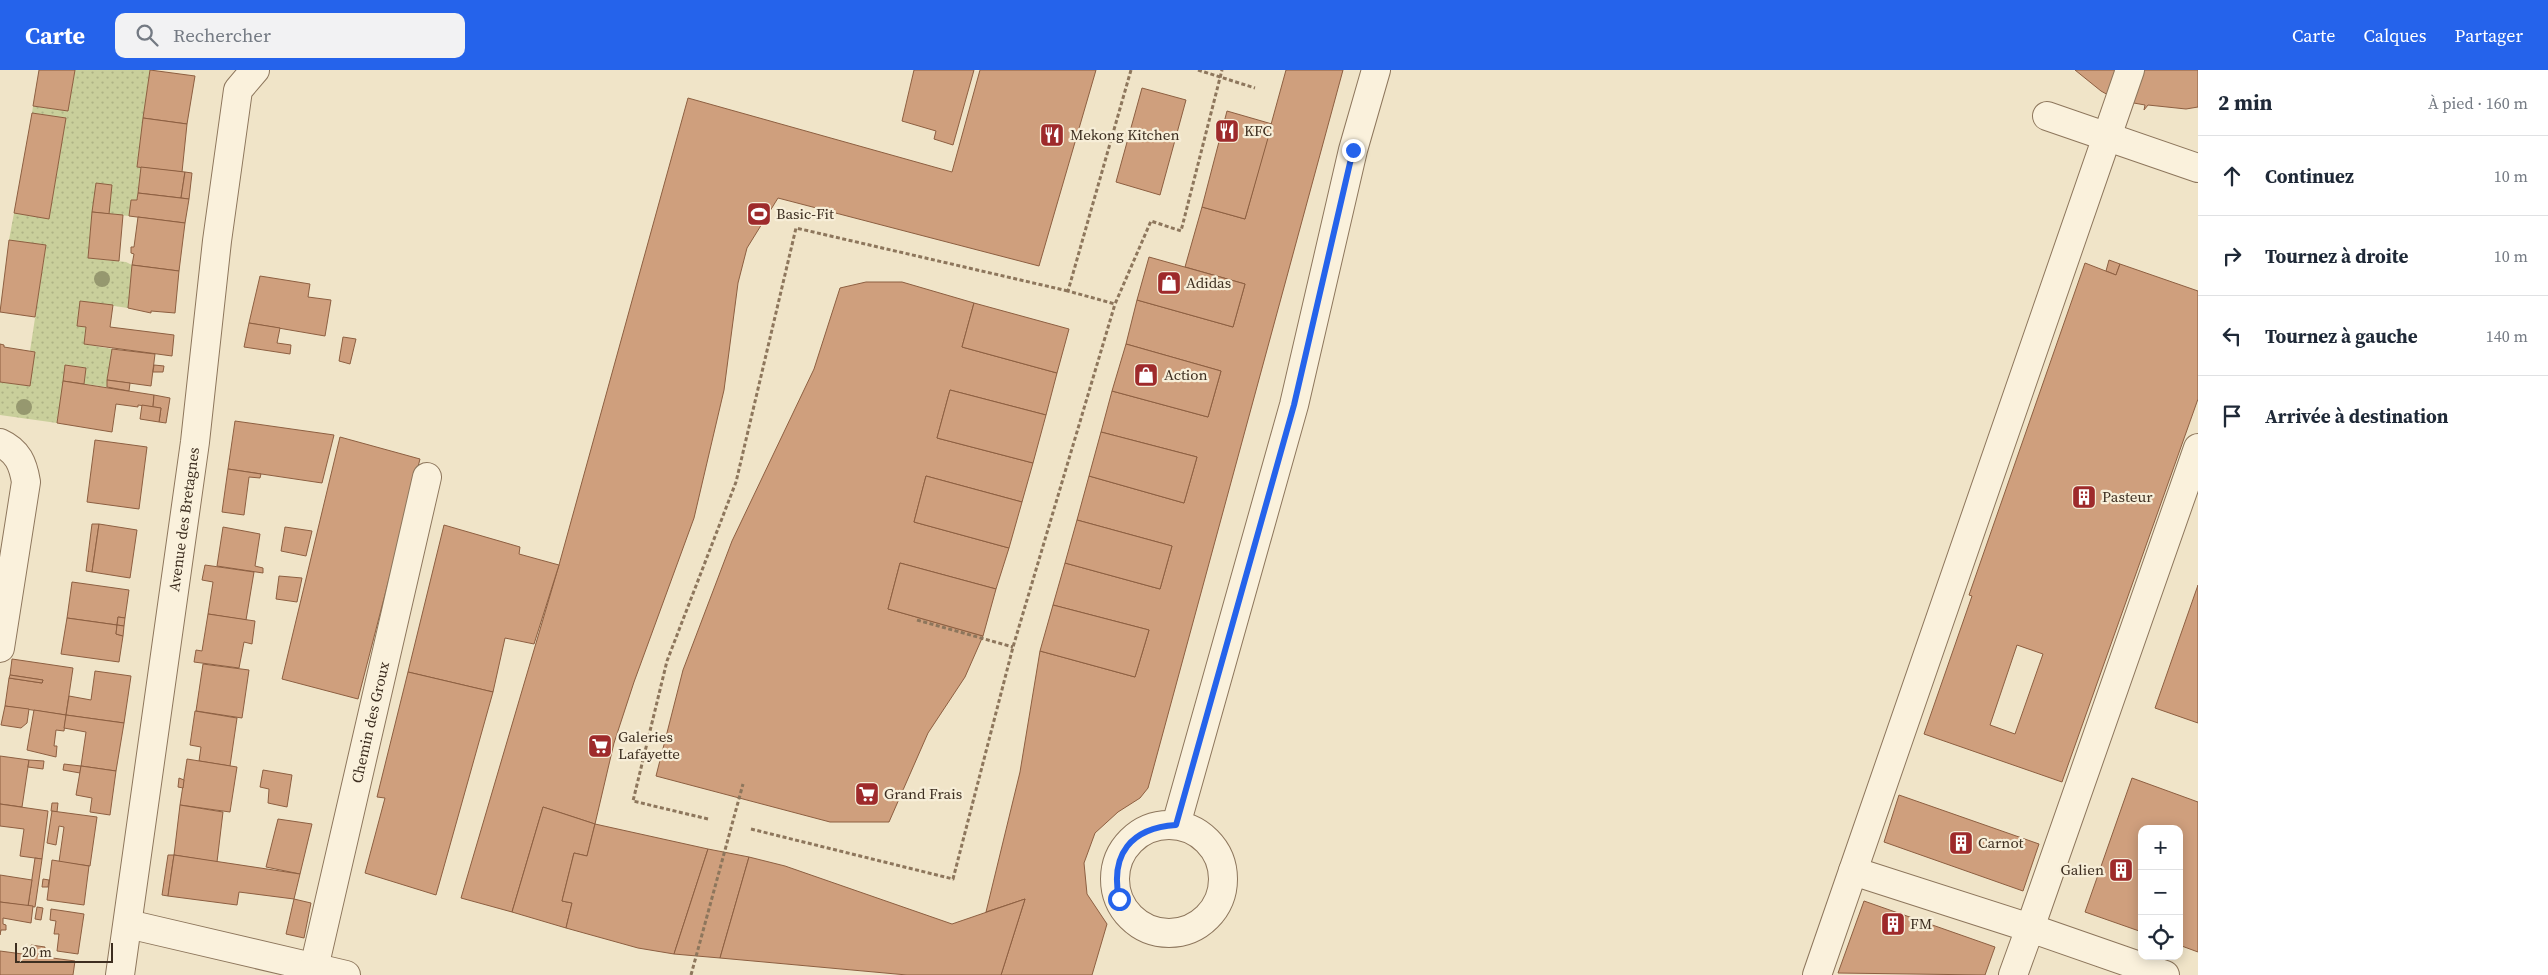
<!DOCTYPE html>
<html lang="fr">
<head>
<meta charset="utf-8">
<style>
	body { margin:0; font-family:"Source Serif 4",serif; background:#f2f2f3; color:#1f2937 }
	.controls { position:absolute; right:15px; bottom:15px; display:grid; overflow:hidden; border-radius:10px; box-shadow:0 2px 12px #0003 }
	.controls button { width:45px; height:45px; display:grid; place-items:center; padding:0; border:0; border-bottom:1px solid #e0e1e3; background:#fff; color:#1f2937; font:25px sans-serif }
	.scale { position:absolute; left:15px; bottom:12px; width:98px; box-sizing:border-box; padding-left:5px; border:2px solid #3d2e20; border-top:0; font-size:14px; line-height:18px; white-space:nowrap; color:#3d2e20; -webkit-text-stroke:4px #f7eed8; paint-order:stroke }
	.stop { position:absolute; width:15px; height:15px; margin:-11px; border:4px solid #2563eb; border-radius:50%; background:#fff }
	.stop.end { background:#2563eb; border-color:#fff; box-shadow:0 1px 5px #0008 }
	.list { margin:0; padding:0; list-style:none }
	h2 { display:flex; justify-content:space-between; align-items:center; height:65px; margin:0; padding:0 20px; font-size:21px }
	h2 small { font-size:16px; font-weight:400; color:#747a83 }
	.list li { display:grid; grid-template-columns:32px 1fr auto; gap:15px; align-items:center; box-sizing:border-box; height:80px; padding:0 20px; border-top:1px solid #e0e1e3 }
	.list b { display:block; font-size:19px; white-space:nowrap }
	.list em { font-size:16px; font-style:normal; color:#747a83 }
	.icon { flex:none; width:28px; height:28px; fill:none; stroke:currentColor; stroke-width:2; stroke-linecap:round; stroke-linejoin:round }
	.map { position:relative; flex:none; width:2198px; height:905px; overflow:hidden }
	header { display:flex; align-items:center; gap:30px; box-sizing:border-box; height:70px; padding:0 25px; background:#2563eb; color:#fff }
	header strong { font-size:24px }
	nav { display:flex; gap:28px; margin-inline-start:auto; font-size:18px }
	.search { width:350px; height:45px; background:#f2f2f3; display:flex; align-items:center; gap:12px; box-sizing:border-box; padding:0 18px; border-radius:10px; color:#747a83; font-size:19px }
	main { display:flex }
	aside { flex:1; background:#fff }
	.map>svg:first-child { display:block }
</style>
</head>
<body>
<header>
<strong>Carte</strong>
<div class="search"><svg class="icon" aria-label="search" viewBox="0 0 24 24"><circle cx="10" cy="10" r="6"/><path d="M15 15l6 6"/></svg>Rechercher</div>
<nav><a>Carte</a><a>Calques</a><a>Partager</a></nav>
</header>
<main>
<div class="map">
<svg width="2198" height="905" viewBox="0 0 2198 905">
	<defs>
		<pattern id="grass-dots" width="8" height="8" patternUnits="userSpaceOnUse" patternTransform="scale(1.25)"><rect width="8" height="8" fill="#c9cf9b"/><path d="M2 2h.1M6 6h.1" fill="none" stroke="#aeb285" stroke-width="1.8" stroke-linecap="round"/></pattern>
	</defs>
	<rect width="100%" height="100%" fill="#f0e4c8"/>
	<path fill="url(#grass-dots)" d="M75,0H150L137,96L141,97L137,130H131L129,146L109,144L96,113L88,188L126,192L132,195L128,238L80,231L86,257L84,274L112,279L107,317L84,314L86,298L66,295L57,353L0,345V312L29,316L35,282L30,281L46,176L9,170L14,143L49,149L66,48L32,43L33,36L68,41Z"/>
	<g fill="#cf9f7d" stroke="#8d5f41" fill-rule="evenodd">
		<path d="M39,0H75L68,41L33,36Z"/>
		<path d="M150,0L195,6L187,54L143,48Z"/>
		<path d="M914,0H974L953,75L934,69L936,61L902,51Z"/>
		<path d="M980,0H1096L1039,196L778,128L747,178L738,213L724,320L694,448L634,612L614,673L595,754L543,737L512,842L461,828L559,495L688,28L952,102Z"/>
		<path d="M1286,0H1343L1148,718L1140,728L1118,742L1095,763L1084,793L1087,824L1107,854L1092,905H1001L1025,829L986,842L1020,702L1040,581L1135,607L1149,560L1053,535L1065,493L1160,519L1172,476L1077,450L1089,406L1184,433L1197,387L1101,362L1112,321L1208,347L1221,301L1126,274L1137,230L1233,257L1245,214L1185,197L1202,137L1245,149Z"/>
		<path d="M2075,0H2198V37L2186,39L2148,35L2144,40L2145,35L2117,30L2101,21Z"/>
		<path d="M1142,18L1186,30L1160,125L1116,112Z"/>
		<path d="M1227,41L1272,54L1245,149L1202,137Z"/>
		<path d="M32,43L66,48L49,149L14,143Z"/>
		<path d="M143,48L187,54L182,102L137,97Z"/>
		<path d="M141,97L185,102L181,128L138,123Z"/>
		<path d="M185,102L192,103L189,129L181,128Z"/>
		<path d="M96,113L112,115L109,144L92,142Z"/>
		<path d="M138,123L189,129L185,153L129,146L131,130H137Z"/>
		<path d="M92,142L123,145L119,191L88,188Z"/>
		<path d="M138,147L185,153L179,201L132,195L134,184L131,183V177H134Z"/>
		<path d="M9,170L46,175L35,247L0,242Z"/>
		<path d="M1149,187L1245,214L1233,257L1137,230Z"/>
		<path d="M2109,190L2120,194L2116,205L2106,201Z"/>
		<path d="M2085,193L2116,205L2120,194L2198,221V329L2062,712L1924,664L1972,526L1969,525ZM2017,575L2043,584L2015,664L1990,655Z"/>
		<path d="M132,195L179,201L175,243L151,241V243L128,238Z"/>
		<path d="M260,206L310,214L308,227L331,230L325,266L249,253Z"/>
		<path d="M866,212H902L974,233L962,277L1057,303L1046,345L950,320L937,368L1033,393L1022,432L926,406L914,452L1009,478L996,519L900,493L888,539L983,566L965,607L928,663L889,752H830L656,706L683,600L732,471L814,299L840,218Z"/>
		<path d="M80,231L113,235L110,257L174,265L172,286L84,274L86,257L77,256Z"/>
		<path d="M974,233L1069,259L1057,303L962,277Z"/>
		<path d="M249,253L280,258L277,273L291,275L290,284L244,277Z"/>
		<path d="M343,267L356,269L350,294L339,291Z"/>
		<path d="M0,274L4,275V277L35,282L30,316L0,312Z"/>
		<path d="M1126,274L1221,301L1208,347L1112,321Z"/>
		<path d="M112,279L155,284L151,316L107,310Z"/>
		<path d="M65,295L86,298L84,314L63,311Z"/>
		<path d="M154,295L164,296L163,302H153Z"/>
		<path d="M107,310L130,313L129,321L107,317Z"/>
		<path d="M63,311L154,325L153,337L138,335V337L116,334L112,362L57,353Z"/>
		<path d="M950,320L1046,345L1033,393L937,368Z"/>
		<path d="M154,325L170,328L166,353L159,352L161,338L153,337Z"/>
		<path d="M142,335L161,338L159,352L140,349Z"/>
		<path d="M235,351L334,365L322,413L228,399Z"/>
		<path d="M1101,362L1197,387L1184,433L1089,406Z"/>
		<path d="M340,367L420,389L358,629L282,609Z"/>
		<path d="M95,370L147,377L139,439L87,432Z"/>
		<path d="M228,399L261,404L260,408L249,407L244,445L222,442Z"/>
		<path d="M926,406L1022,432L1009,478L914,452Z"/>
		<path d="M1077,450L1172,476L1160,519L1065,493Z"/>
		<path d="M92,454H99L92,502L86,501Z"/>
		<path d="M99,454L137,460L130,508L92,502Z"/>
		<path d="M444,455L520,477L519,484L559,495L534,574L505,568L493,622L408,602Z"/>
		<path d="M223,457L260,464L255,496L263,498V503L217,496Z"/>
		<path d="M285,457L312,461L306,486L281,481Z"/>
		<path d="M900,493L996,519L983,566L888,539Z"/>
		<path d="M205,495L254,502L246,550L208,544L213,512L202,510Z"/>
		<path d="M279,506L302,508L297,532L276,529Z"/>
		<path d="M72,512L129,520L125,548L118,547L117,555L67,548Z"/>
		<path d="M2198,515V653L2155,638Z"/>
		<path d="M1053,535L1149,560L1135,607L1040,581Z"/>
		<path d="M208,544L255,551L252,574L244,572L239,598L194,592L196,580L202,581Z"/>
		<path d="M118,547L125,548L124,556L117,555Z"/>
		<path d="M67,548L117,555L116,564L123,566L119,592L61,584Z"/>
		<path d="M117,555L124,556L123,566L116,564Z"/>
		<path d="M12,589L73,598L66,645L5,636L9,608L42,613L43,610L10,605Z"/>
		<path d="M203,594L249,600L242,648L196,641Z"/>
		<path d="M95,601L131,606L124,653L66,645L69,626L91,630Z"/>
		<path d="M408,602L493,622L436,825L365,803L385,728L377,727Z"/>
		<path d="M10,605L43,610L42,613L9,608Z"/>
		<path d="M5,636L29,639L27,653L21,658L1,655Z"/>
		<path d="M34,640L66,645L64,661L56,660L54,676H57L56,687L27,680Z"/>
		<path d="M195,641L237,648L230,696L199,691L201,677L190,675Z"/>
		<path d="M66,645L124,653L116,701L81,696L86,662L64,658Z"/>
		<path d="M0,686L29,690L22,737L0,734Z"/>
		<path d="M187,689L237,697L230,742L180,735Z"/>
		<path d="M29,690L44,691L43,699L28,697Z"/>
		<path d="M64,694L81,696L80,703L63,700Z"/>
		<path d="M81,696L116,701L110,745L90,742L92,728L76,725Z"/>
		<path d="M263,700L292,705L287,737L268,733L269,719L260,717Z"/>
		<path d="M179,708L184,710L183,718L178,717Z"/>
		<path d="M2132,708L2198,732V882L2179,875V759H2142V862L2085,842Z"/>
		<path d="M1899,725L2039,774L2023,821L1884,772Z"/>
		<path d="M52,733H58L57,742L51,741Z"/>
		<path d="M0,734L48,741L42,789L20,786L24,759L0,756Z"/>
		<path d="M180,735L223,742L217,792L174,785Z"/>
		<path d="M543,737L595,754L587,786L574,783L562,831L572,833L566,858L512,842Z"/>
		<path d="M52,741L97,747L90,796L59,792L64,757L59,756L56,775L47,773Z"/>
		<path d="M278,749L312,754L300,804L266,797Z"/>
		<path d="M595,754L708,779L674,884L638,878L566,858L572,833L562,831L574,783L587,786Z"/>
		<path d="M708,779L749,787L720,888L674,884Z"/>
		<path d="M168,785H174L168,826L162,825Z"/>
		<path d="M174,785L300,804L294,829L239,822L237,835L168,826Z"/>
		<path d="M749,787L785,796L952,854L1025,829L1001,905H907L720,888Z"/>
		<path d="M35,788L42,789L35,837L28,836Z"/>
		<path d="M52,790L89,796L84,835L47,830Z"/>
		<path d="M0,805L32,810L28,836L0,832Z"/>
		<path d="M43,809L49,810L48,817H42Z"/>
		<path d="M294,829L311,833L304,868L286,864Z"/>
		<path d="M1864,831L1995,877L1985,905L1838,903Z"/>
		<path d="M0,832L33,836L31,853L3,848V854L6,855V860H1L0,865Z"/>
		<path d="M37,837L43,838L41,850L35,849Z"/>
		<path d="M51,839L84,844L78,884L57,881L59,864H54L56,851L50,850Z"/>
		<path d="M31,875L45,877L44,887L30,885Z"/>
		<path d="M0,881L75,891L73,905H0Z"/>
	</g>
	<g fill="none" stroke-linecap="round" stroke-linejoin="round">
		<defs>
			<g id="minor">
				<path d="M2047,46L2198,98"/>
				<path d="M0,373C18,381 23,394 26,412L0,578"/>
				<path d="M1176,755L1294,335L1353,80L1376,0"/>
				<circle cx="1169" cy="809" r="54"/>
				<path d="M1853,801L2030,858L2198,378"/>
				<path d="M128,854L346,905"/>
				<path id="s1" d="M314,898L427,407"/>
				<path id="s2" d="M120,905L195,372L217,171L238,20L255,0"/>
				<path d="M1817,905L2130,0"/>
				<path d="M2013,905L2030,858L2165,905"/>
			</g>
		</defs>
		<use href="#minor" stroke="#8d765c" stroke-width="30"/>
		<g stroke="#8d765c" stroke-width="3" stroke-dasharray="4 2.5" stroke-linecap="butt">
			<path d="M1131,0L1068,221L1115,234L1151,151L1181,161L1222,0"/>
			<path d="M1198,0L1255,18"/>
			<path d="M917,550L1013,577"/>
			<path d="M708,749L633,731L667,591L736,412L796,158L1068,221"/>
			<path d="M751,759L953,809L1013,577L1115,234"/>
			<path d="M691,905L743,714"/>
		</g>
		<use href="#minor" stroke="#faf1dc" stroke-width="28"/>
	</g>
	<g fill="#96986f">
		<circle cx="102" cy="209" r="8"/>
		<circle cx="24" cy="337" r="8"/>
	</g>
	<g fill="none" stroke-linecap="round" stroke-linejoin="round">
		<path stroke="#2563eb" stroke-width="6" d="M1119,829C1110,784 1131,758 1176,755L1294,335L1353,80"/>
	</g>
	<defs>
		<symbol id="restaurant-square" viewBox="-11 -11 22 22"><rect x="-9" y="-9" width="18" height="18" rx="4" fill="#9e2a2b" stroke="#f7eed8"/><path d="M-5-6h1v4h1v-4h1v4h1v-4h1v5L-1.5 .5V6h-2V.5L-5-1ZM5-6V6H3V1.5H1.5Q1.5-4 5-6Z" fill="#fff"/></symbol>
		<symbol id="stadium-square" viewBox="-11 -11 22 22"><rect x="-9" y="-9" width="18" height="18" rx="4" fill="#9e2a2b" stroke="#f7eed8"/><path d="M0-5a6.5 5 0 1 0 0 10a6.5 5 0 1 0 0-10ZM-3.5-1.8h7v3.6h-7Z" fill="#fff"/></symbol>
		<symbol id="shop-square" viewBox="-11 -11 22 22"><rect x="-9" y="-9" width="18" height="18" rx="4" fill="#9e2a2b" stroke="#f7eed8"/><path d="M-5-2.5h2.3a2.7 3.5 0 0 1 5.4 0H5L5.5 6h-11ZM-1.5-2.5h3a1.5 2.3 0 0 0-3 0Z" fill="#fff"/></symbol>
		<symbol id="building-square" viewBox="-11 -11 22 22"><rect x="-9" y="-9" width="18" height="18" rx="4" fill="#9e2a2b" stroke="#f7eed8"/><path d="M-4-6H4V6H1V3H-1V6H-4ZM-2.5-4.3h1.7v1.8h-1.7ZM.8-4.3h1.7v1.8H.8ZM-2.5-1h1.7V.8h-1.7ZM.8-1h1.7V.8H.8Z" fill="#fff"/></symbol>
		<symbol id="supermarket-square" viewBox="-11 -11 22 22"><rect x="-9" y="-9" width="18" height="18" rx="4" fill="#9e2a2b" stroke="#f7eed8"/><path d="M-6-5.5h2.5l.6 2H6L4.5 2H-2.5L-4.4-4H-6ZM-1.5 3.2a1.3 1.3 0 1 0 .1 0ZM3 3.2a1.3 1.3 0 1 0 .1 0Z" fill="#fff"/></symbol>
	</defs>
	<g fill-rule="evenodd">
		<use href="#restaurant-square" x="1213" y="47" width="28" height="28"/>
		<use href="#restaurant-square" x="1038" y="51" width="28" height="28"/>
		<use href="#stadium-square" x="745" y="130" width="28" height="28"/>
		<use href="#shop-square" x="1155" y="199" width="28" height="28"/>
		<use href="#shop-square" x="1132" y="291" width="28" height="28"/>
		<use href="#building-square" x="2070" y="413" width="28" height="28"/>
		<use href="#supermarket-square" x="586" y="662" width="28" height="28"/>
		<use href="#supermarket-square" x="853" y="710" width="28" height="28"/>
		<use href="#building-square" x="1947" y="759" width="28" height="28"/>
		<use href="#building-square" x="2107" y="786" width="28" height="28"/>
		<use href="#building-square" x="1879" y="840" width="28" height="28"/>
	</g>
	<g text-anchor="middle" stroke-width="4.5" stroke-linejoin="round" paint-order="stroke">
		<g font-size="15" fill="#3d2e20" stroke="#f7eed8" text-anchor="start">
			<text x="1244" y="66">KFC</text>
			<text x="1070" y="70">Mekong Kitchen</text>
			<text x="776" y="149">Basic-Fit</text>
			<text x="1186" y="218">Adidas</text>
			<text x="1164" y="310">Action</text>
			<text x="2102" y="432">Pasteur</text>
			<text x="618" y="672">Galeries<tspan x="618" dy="17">Lafayette</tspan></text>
			<text x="884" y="729">Grand Frais</text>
			<text x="1978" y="778">Carnot</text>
			<text x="2104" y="805" text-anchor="end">Galien</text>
			<text x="1910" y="859">FM</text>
		</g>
		<g font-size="15" fill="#3d2e20" stroke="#f7eed8">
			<text dy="5" stroke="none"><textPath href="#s2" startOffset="460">Avenue des Bretagnes</textPath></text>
			<text dy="5" stroke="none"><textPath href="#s1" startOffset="252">Chemin des Groux</textPath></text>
		</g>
	</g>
</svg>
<div class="controls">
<button>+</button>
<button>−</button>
<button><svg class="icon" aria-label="locate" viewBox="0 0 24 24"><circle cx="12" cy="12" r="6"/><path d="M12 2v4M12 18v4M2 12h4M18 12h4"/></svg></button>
</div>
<div class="scale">20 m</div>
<div class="stop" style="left:1119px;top:829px"></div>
<div class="stop end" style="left:1353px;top:80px"></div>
</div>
<aside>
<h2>2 min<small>À pied · 160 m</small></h2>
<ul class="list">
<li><svg class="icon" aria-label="ahead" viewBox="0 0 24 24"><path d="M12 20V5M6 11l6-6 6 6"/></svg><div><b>Continuez</b></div><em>10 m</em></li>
<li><svg class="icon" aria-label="right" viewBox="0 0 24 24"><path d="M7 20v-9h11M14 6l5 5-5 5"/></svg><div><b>Tournez à droite</b></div><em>10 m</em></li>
<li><svg class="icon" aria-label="left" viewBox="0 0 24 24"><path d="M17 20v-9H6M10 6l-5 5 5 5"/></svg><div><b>Tournez à gauche</b></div><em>140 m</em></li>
<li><svg class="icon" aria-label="arrive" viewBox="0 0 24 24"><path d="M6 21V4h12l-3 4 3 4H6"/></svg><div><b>Arrivée à destination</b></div></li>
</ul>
</aside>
</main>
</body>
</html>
